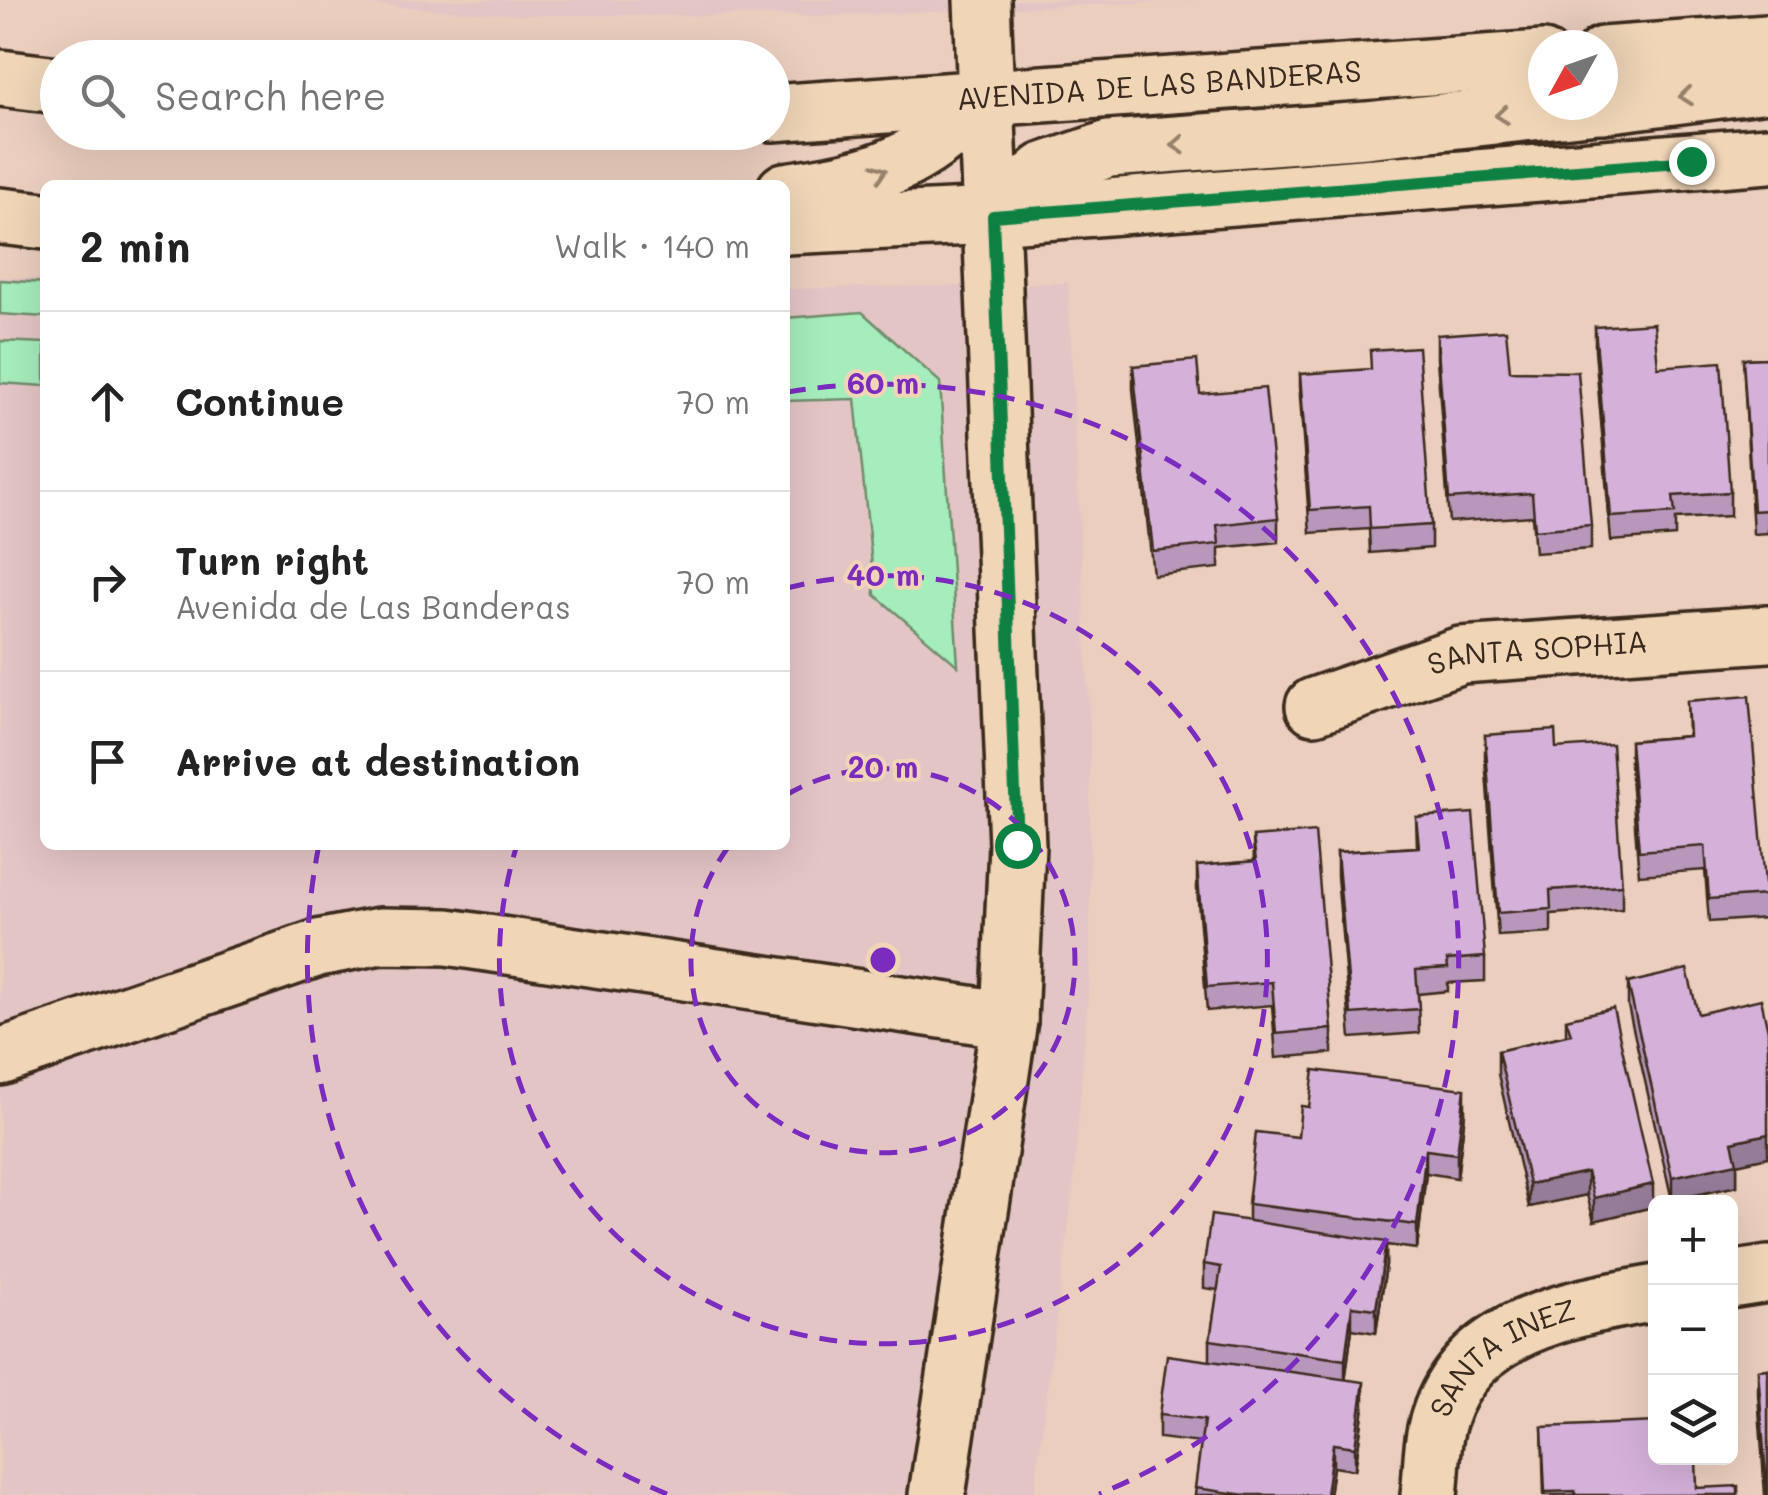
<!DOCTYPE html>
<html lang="en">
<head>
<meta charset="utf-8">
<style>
	body { margin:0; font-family:Mali,sans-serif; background:#f2f2f2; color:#222 }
	.controls { position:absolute; right:30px; bottom:30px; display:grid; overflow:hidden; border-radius:15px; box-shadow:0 10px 40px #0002 }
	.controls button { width:90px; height:90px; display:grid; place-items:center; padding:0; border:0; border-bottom:2px solid #e0e0e0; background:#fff; color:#222; font:50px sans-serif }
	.compass { position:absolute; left:1528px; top:30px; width:90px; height:90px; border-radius:50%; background:#fff; box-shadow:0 10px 40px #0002; rotate:230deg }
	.stop { position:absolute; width:30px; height:30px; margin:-22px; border:8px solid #0b8043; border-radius:50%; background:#fff }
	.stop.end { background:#0b8043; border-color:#fff; box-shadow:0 2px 10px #0008 }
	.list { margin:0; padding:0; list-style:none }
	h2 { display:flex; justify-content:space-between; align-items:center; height:130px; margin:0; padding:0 40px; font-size:42px }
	h2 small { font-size:32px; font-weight:400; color:#767676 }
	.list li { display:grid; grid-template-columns:65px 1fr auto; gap:30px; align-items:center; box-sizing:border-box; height:180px; padding:0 40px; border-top:2px solid #e0e0e0 }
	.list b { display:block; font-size:38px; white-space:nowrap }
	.list p { margin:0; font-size:32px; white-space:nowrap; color:#767676 }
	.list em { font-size:32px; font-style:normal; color:#767676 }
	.icon { flex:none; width:55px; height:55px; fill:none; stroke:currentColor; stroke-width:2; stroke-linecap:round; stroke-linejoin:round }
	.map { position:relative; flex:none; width:1768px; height:1495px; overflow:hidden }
	.search { position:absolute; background:#fff; box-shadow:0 10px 40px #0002; left:40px; top:40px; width:750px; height:110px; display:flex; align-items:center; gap:25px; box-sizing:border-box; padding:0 35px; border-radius:55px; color:#767676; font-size:38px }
	.panel { position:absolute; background:#fff; box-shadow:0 10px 40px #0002; left:40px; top:180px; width:750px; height:670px; border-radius:15px }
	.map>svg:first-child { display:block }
</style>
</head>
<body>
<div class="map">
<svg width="1768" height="1495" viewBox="0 0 1768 1495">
	<rect width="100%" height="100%" fill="#ebcebe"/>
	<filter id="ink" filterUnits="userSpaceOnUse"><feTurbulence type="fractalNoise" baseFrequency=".01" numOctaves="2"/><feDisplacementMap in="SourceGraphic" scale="20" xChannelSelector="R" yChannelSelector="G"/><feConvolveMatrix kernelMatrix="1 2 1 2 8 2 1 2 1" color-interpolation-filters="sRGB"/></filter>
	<g filter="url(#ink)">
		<g fill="#e4c5c6">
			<path d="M301,0H1199L831,16L519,15Z"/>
			<path d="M0,277L45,279V845H785V289L1068,283L1090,730V970L1073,1190L1034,1495H0Z"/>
		</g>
		<g fill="#a5edbb" stroke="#708c6c" stroke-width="2.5">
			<path d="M0,280L45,283V317L0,314Z"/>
			<path d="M862,312L940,382L958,666L875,595L855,399L785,401V318Z"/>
			<path d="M0,341L45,343V386L0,383Z"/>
		</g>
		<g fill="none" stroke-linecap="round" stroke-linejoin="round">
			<defs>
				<g id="minor">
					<path id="s1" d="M1314,706L1461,655L1768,634"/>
					<path d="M0,1057L318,948L380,936L447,937L1009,1020"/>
					<path d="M1730,1280L1768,1274"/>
					<path d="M937,1495L1009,1020L1017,845L982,0"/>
					<path id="s2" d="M1429,1495C1432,1471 1431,1441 1439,1418C1469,1324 1571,1308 1656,1293"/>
				</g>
				<g id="major">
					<path d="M1603,55L1768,43"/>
					<path d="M0,78L58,85"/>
					<path d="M1603,105L1768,84"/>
					<path id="s3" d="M772,113L1543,59"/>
					<path d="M785,191C886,176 910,167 987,99"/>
					<path d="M0,216L45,221"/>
					<path d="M993,216L1044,171L1109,149L1366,130L1598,105"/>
					<path d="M785,226L993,216L1768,155"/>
				</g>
			</defs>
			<use href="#minor" stroke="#3b2a1e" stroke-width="62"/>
			<use href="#major" stroke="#3b2a1e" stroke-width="62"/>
			<use href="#minor" stroke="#f0d5b7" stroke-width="55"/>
			<use href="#major" stroke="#f0d5b7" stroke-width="55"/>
		</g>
		<g fill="#b798bb" stroke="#3b2a1e" stroke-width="2.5">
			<path d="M1595,327L1658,367L1730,492V516L1675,519V536L1611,541L1595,350Z"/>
			<path d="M1437,335L1510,371L1591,525V549L1535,553L1532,516L1449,522L1437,359Z"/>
			<path d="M1768,358V533L1753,534L1743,359Z"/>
			<path d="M1133,366L1200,394L1278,518V542L1219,548V568L1153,575L1133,389Z"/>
			<path d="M1300,374L1431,525V548L1370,553L1369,529L1310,533L1300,397Z"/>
			<path d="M1687,701L1766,895V918L1709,922L1705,870L1639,875L1630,765V741L1688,736Z"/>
			<path d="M1485,735L1556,748L1622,885V909L1551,914V933L1498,936L1485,758Z"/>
			<path d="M1416,817L1485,957V981L1448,983V991L1418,994L1419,1033L1351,1038L1337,876V852L1417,847Z"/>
			<path d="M1253,837L1332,1029V1053L1276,1058L1272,1005L1207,1011L1197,889V866L1254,862Z"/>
			<path d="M1628,983L1737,1164V1186L1672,1200L1628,1006Z"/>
			<path d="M1566,1019L1653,1207L1594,1221L1587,1195L1529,1207L1498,1074V1051L1566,1035Z"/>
			<path d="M1309,1107L1465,1113L1457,1178L1426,1173L1417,1249L1386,1245V1265L1376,1333L1352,1329L1345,1380L1364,1406L1355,1470L1333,1467L1329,1495H1195L1201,1443L1159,1438V1415L1210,1361V1340L1218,1290L1204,1288V1264L1248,1221V1204L1298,1137Z"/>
			<path d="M1768,1369V1495H1765L1758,1394V1370Z"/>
			<path d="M1542,1427L1697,1488L1738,1495H1544Z"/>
		</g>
		<g fill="#957c99" stroke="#3b2a1e" stroke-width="2.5">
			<path d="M1465,1089V1113L1457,1178V1154Z"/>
			<path d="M1768,1134V1157L1737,1164V1186L1672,1200V1177L1732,1142Z"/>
			<path d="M1426,1150V1173L1417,1249V1225Z"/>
			<path d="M1587,1172V1195L1529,1207V1184Z"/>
			<path d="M1653,1184V1207L1594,1221V1198Z"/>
			<path d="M1386,1242V1265L1376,1333V1309Z"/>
			<path d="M1352,1306V1329L1345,1383V1360Z"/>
			<path d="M1364,1382V1406L1355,1470V1447Z"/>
			<path d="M1333,1444V1467L1329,1495H1326Z"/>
		</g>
		<g fill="#d5b1da" stroke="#3b2a1e" stroke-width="2.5">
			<path d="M1654,323L1658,367L1721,362L1730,492L1673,496L1675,513L1611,517L1595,327Z"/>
			<path d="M1506,330L1510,371L1578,372L1591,525L1535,530L1532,493L1449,499L1437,335Z"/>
			<path d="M1418,347L1431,525L1370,529L1369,506L1310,510L1300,374L1371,369L1370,350Z"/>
			<path d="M1768,358V510L1753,511L1743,359Z"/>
			<path d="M1197,360L1200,394L1265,388L1278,518L1217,525L1219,544L1153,551L1133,366Z"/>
			<path d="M1749,696L1766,895L1709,899L1705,846L1639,851L1630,741L1689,736L1687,701Z"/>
			<path d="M1555,730L1556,748L1612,744L1622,885L1550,890L1551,909L1498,913L1485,735Z"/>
			<path d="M1473,813L1485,957L1447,960L1448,968L1416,970L1419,1009L1351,1014L1337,852L1419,847L1416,817Z"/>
			<path d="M1315,832L1332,1029L1276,1034L1272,982L1207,987L1197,866L1256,861L1253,837Z"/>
			<path d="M1687,969L1698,1014L1761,999L1768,1031V1134L1732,1142L1737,1163L1672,1177L1628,983Z"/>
			<path d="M1613,1008L1653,1184L1594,1198L1587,1172L1529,1184L1498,1051L1571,1034L1566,1019Z"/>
			<path d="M1314,1070L1465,1089L1457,1154L1426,1150L1417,1225L1248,1204L1256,1132L1298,1137L1301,1106L1309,1107Z"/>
			<path d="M1211,1215L1386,1242L1376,1309L1352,1306L1345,1360L1210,1340L1221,1267L1204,1264Z"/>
			<path d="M1167,1355L1364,1382L1355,1447L1333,1444L1326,1495H1246L1195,1488L1204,1420L1159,1415Z"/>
			<path d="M1768,1369V1492H1767L1758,1370Z"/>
			<path d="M1656,1422V1458H1696L1697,1488L1738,1486V1495H1575V1491L1545,1492L1542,1427Z"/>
		</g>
		<defs><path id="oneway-chevron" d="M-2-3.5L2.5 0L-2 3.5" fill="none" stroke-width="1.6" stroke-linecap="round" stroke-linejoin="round" transform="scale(2.5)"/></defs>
		<g stroke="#96806a">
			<use href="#oneway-chevron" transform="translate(1686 96) rotate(174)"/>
			<use href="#oneway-chevron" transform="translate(1502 115) rotate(174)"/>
			<use href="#oneway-chevron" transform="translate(1178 145) rotate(176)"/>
			<use href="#oneway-chevron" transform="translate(880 172) rotate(-19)"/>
		</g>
	</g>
	<g fill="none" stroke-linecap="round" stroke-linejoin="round" filter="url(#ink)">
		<path stroke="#0b8043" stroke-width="12" d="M1017,845L993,216L1691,161"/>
	</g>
	<g fill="none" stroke="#7b2cbf" stroke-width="5" stroke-dasharray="18 12">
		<path d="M786 795A192 192 0 1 1 729 846"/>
		<path d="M787 588A384 384 0 1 1 516 848"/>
		<path d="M667 1494A576 576 0 0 1 319 845M788 392A576 576 0 0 1 1099 1494"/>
	</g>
	<g text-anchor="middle" stroke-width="8" stroke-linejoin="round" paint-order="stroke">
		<g font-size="30" fill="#3b2a1e" stroke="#f0d5b7">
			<text dy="10" stroke="none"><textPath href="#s3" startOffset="388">AVENIDA DE LAS BANDERAS</textPath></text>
			<text dy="10" stroke="none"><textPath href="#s1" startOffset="232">SANTA SOPHIA</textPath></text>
			<text dy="10" stroke="none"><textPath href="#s2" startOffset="170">SANTA INEZ</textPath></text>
		</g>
	</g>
	<circle cx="883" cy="960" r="15" fill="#7b2cbf" stroke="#f0d5b7" stroke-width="5"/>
	<g font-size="30" text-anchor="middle" font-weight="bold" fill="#7b2cbf" stroke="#f0d5b7" stroke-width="8" stroke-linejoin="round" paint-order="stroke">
		<text x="883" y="394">60 m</text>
		<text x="883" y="586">40 m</text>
		<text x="883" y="778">20 m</text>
	</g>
</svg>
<div class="controls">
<button>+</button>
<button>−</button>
<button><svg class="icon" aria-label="layers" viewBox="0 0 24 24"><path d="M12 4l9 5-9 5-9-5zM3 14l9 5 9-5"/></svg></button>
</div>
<svg class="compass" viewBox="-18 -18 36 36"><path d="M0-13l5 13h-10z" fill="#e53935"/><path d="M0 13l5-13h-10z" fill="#767676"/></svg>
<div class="stop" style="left:1017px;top:845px"></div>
<div class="stop end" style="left:1691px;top:161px"></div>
<div class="search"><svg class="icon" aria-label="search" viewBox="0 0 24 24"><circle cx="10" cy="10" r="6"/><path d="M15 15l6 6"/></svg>Search here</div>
<section class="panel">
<h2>2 min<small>Walk · 140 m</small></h2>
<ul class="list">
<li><svg class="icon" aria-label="ahead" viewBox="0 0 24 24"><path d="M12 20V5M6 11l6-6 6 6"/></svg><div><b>Continue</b></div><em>70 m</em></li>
<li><svg class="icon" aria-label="right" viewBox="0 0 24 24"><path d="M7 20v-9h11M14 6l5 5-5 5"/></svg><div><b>Turn right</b><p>Avenida de Las Banderas</p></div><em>70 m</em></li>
<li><svg class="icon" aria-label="arrive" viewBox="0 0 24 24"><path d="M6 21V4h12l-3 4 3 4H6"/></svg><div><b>Arrive at destination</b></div></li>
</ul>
</section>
</div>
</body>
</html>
